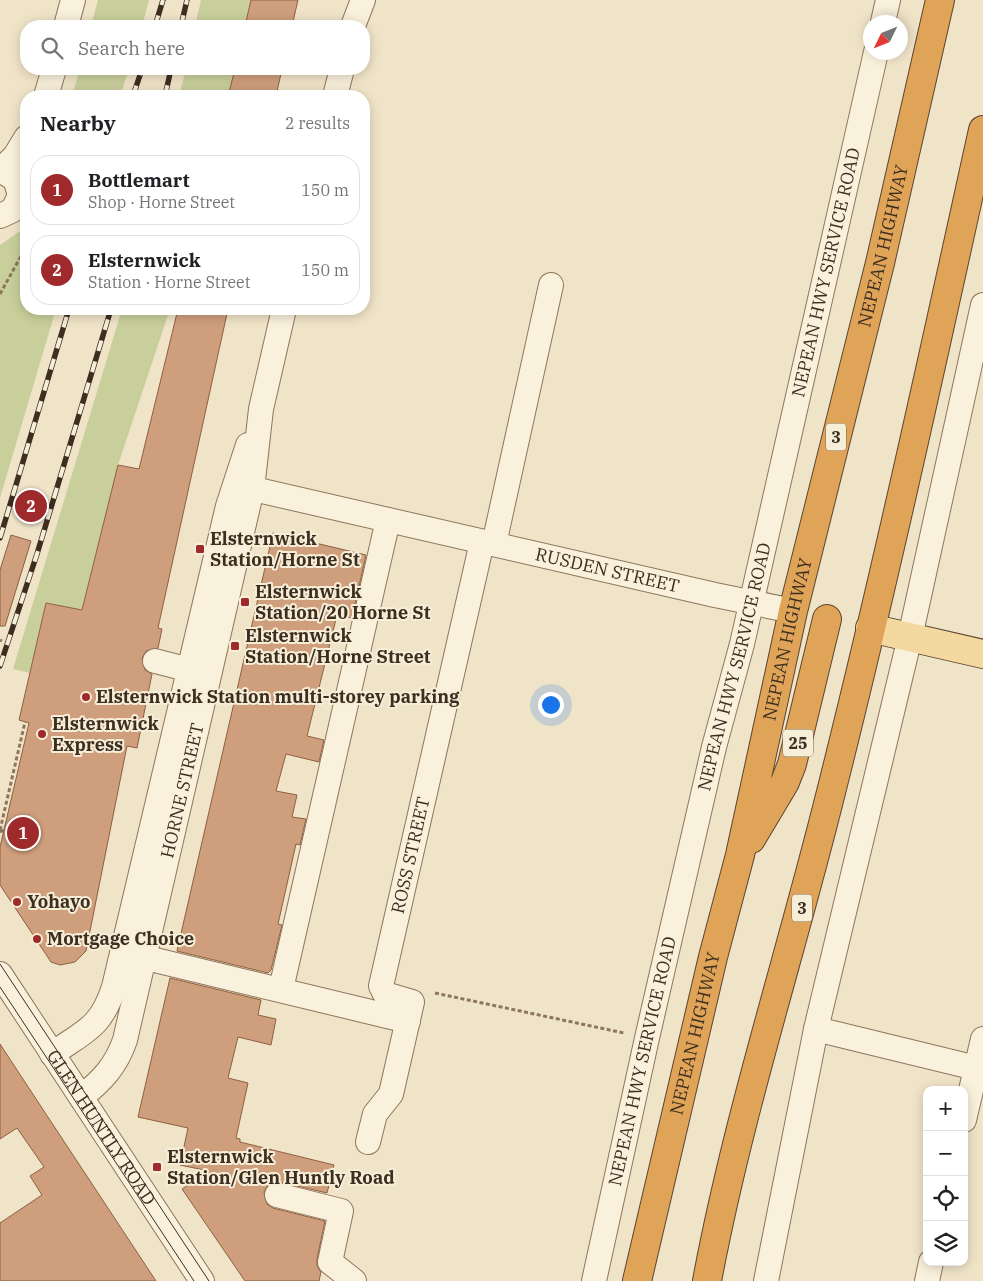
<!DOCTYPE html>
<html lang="en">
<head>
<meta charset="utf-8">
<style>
	body { margin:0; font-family:"IBM Plex Serif",serif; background:#f6f6f6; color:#202124 }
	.controls { position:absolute; right:15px; bottom:15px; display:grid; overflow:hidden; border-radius:10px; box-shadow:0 2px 12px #0003 }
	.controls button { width:45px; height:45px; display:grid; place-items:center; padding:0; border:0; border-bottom:1px solid #e0e0e0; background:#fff; color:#202124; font:25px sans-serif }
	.compass { position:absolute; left:863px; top:15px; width:45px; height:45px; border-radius:50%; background:#fff; box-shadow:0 2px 12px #0003; rotate:227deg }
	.you { position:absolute; left:550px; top:704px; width:18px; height:18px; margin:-12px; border:4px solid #fff; border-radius:50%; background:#1a73e8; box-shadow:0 0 0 8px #1a73e833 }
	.badge { display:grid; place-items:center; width:32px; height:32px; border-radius:50%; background:#9e2a2b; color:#fff; font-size:16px; font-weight:700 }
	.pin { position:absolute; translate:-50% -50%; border:2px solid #fff; box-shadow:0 1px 5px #0006 }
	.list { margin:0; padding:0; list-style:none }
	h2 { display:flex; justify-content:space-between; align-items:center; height:65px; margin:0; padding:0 20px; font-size:21px }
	h2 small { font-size:16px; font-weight:400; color:#757577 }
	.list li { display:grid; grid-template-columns:32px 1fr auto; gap:15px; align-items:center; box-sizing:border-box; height:70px; margin:0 10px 10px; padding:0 10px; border:1px solid #e0e0e0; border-radius:20px }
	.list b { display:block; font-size:19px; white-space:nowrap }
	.list p { margin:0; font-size:16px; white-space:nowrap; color:#757577 }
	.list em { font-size:16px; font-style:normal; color:#757577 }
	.icon { flex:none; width:28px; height:28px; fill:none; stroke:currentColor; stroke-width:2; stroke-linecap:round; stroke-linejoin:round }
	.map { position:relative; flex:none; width:983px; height:1281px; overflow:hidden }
	.search { position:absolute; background:#fff; box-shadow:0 2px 12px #0003; left:20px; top:20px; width:350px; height:55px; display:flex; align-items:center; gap:12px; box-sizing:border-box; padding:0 18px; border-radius:20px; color:#757577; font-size:19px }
	.panel { position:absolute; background:#fff; box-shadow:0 2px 12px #0003; left:20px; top:90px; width:350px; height:225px; border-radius:20px }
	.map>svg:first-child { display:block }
</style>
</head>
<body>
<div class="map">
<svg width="983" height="1281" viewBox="0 0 983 1281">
	<rect width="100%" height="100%" fill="#f0e4c8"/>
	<g fill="#c9cf9b">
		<path d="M98,0H149L142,26H91Z"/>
		<path d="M201,0H251L245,26H195Z"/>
		<path d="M80,69H129L120,96H72Z"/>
		<path d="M186,69H235L228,96H179Z"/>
		<path d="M26,227V309H56L0,498V245Z"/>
		<path d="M122,309H170L118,465L82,610L46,603L30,673L13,669Z"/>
	</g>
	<g fill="#cf9f7d" stroke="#8d5f41">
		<path d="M251,0H298L292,26H245Z"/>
		<path d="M235,69H282L276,96H228Z"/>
		<path d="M178,309H228L158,628L162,629L158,648L146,651L142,658L145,670L152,674L137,748L127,746L86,951L75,962L60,965L51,962L0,885V847L29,723L19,720L46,603L82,610L118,465L139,469Z"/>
		<path d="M273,533L366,555L352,618L337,615L307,736L324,740L319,762L286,754L276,791L297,795L292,817L306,819L300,845L296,844L278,924L282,925L271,970L268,973L177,951Z"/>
		<path d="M11,535L31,541L5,626H0V570Z"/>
		<path d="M170,978L261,1000L258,1015L276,1019L271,1045L238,1037L228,1078L248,1083L236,1138L240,1139V1142L334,1165L327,1193L280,1182L268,1185L264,1192L267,1204L273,1208L325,1221L317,1259V1266L321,1272L319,1281H245L182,1189L209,1171L180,1165L188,1128L138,1117Z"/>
		<path d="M0,1044L40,1105L156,1281H0V1223L42,1195L30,1176L44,1167L17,1128L0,1139Z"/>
	</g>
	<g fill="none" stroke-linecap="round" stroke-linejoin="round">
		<defs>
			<g id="minor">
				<path d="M883,22L888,0"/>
				<path d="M66,26L73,0"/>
				<path d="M353,26L363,0"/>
				<path d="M46,96L54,69"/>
				<path d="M335,96L342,69"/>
				<path d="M0,170L15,179L20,195L13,210L0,216"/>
				<path d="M1,170L15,156L26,138"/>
				<path id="s1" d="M236,485L715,595L793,611"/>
				<path d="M494,544L551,285"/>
				<path d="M155,661L190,670"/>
				<path d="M130,954L408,1021"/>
				<path id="s2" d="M0,974L202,1281"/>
				<path d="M281,989L388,520"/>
				<path d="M816,1029L976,1068"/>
				<path d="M52,1054C85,1031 101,1028 114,987L228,506L248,445"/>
				<path id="s3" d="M81,1097C102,1081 116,1066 125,1040L252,489L261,409L284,309"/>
				<path d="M964,1120L983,1039"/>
				<path id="s4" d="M368,1142L375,1114L391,1094L412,1002L385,994L381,986L482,542"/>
				<path d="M277,1195L341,1211L330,1262L354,1281"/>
				<path id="s5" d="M594,1281L647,1038L714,747L742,644L876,52"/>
				<path d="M766,1281L816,1029L910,637L983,305"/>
				<path d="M927,1281L931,1262"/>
			</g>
			<path id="major" d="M870,628L983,654"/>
			<g id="highway">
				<path d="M751,839L785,782L792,764L827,619"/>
				<path id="s6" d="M637,1281L713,957L740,855L793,611L880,263L940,0"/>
				<path d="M707,1281C737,1121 787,966 827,808C884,583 933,357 983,130"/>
			</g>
		</defs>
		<use href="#minor" stroke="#8d765c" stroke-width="26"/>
		<use href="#major" stroke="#5b4430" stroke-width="30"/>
		<use href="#highway" stroke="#5b4430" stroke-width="30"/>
		<g stroke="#8d765c" stroke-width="3" stroke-dasharray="4 2.5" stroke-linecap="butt">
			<path d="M0,294L26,247"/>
			<path d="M0,640L2,641"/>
			<path d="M0,830L25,722"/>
			<path d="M0,832L4,830"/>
			<path d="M435,993L624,1033"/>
		</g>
		<use href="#minor" stroke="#faf1dc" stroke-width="24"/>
		<use href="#major" stroke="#f3d9a0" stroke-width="28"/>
		<use href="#highway" stroke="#e0a458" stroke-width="28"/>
		<g stroke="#3d2e20" stroke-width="1">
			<path d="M0,964L209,1281"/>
			<path d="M0,987L194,1281"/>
		</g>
		<defs>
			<g id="rail">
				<path d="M155,26L163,0"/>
				<path d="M181,26L187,0"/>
				<path d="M133,96L142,69"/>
				<path d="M165,96L171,69"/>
				<path d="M0,538L69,309"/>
				<path d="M0,666L37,554L111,309"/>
			</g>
		</defs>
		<use href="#rail" stroke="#3d2e20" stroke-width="5.5"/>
		<use href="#rail" stroke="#f7eed8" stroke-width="4" stroke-dasharray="11" stroke-linecap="butt"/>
	</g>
	<g fill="#9e2a2b" stroke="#f7eed8" stroke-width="2">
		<rect x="195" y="544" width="10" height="10" rx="2.5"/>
		<rect x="240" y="597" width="10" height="10" rx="2.5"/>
		<rect x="230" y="641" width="10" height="10" rx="2.5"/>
		<circle cx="86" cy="697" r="5"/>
		<circle cx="42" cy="734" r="5"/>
		<circle cx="17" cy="902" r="5"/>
		<circle cx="37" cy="939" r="5"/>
		<rect x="152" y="1162" width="10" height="10" rx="2.5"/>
	</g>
	<g text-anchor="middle" stroke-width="4" stroke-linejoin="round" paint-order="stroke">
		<g fill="#f7eed8" stroke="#756857" stroke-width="1">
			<rect x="826" y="423.5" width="20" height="27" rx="4"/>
			<rect x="783" y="729.5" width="30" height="27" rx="4"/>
			<rect x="792" y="894.5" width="20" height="27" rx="4"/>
		</g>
		<g font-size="16" font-weight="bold" fill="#3d2e20">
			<text x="836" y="443">3</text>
			<text x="798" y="749">25</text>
			<text x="802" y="914">3</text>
		</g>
		<g font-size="18" fill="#3d2e20" stroke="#f7eed8">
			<text dy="6" stroke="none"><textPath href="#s6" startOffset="1064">NEPEAN HIGHWAY</textPath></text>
			<text dy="6" stroke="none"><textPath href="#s5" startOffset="1035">NEPEAN HWY SERVICE ROAD</textPath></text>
			<text dy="6" stroke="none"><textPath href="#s1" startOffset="381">RUSDEN STREET</textPath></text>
			<text dy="6" stroke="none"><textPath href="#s6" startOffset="659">NEPEAN HIGHWAY</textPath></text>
			<text dy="6" stroke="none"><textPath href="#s5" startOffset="630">NEPEAN HWY SERVICE ROAD</textPath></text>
			<text dy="6" stroke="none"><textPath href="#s3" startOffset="329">HORNE STREET</textPath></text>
			<text dy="6" stroke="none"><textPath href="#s4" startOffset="320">ROSS STREET</textPath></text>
			<text dy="6" stroke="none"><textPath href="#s6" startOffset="254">NEPEAN HIGHWAY</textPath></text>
			<text dy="6" stroke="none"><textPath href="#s5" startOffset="225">NEPEAN HWY SERVICE ROAD</textPath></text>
			<text dy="6" stroke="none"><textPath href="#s2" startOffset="184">GLEN HUNTLY ROAD</textPath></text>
		</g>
		<g font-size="18" font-weight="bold" fill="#3d2e20" stroke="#f7eed8" text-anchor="start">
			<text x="210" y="545">Elsternwick<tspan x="210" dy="21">Station/Horne St</tspan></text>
			<text x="255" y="598">Elsternwick<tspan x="255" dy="21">Station/20 Horne St</tspan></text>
			<text x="245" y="642">Elsternwick<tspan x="245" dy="21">Station/Horne Street</tspan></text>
			<text x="96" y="703">Elsternwick Station multi-storey parking</text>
			<text x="52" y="730">Elsternwick<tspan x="52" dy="21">Express</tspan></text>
			<text x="27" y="908">Yohayo</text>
			<text x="47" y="945">Mortgage Choice</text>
			<text x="167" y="1163">Elsternwick<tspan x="167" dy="21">Station/Glen Huntly Road</tspan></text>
		</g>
	</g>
</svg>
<div class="controls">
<button>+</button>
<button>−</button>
<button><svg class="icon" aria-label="locate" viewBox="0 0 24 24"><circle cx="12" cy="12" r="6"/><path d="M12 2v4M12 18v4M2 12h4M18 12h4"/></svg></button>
<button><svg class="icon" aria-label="layers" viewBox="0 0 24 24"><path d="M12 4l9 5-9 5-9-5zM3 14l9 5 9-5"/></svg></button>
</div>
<svg class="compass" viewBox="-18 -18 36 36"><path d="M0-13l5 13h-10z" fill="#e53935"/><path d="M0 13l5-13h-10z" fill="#757577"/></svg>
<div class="you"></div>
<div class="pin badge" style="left:23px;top:833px">1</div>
<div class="pin badge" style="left:31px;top:506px">2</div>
<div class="search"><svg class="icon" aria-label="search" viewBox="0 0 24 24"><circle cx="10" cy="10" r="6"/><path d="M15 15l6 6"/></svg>Search here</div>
<section class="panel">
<h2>Nearby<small>2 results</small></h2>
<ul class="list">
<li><span class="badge">1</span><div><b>Bottlemart</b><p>Shop · Horne Street</p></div><em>150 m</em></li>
<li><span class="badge">2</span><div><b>Elsternwick</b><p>Station · Horne Street</p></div><em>150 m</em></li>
</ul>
</section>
</div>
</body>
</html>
